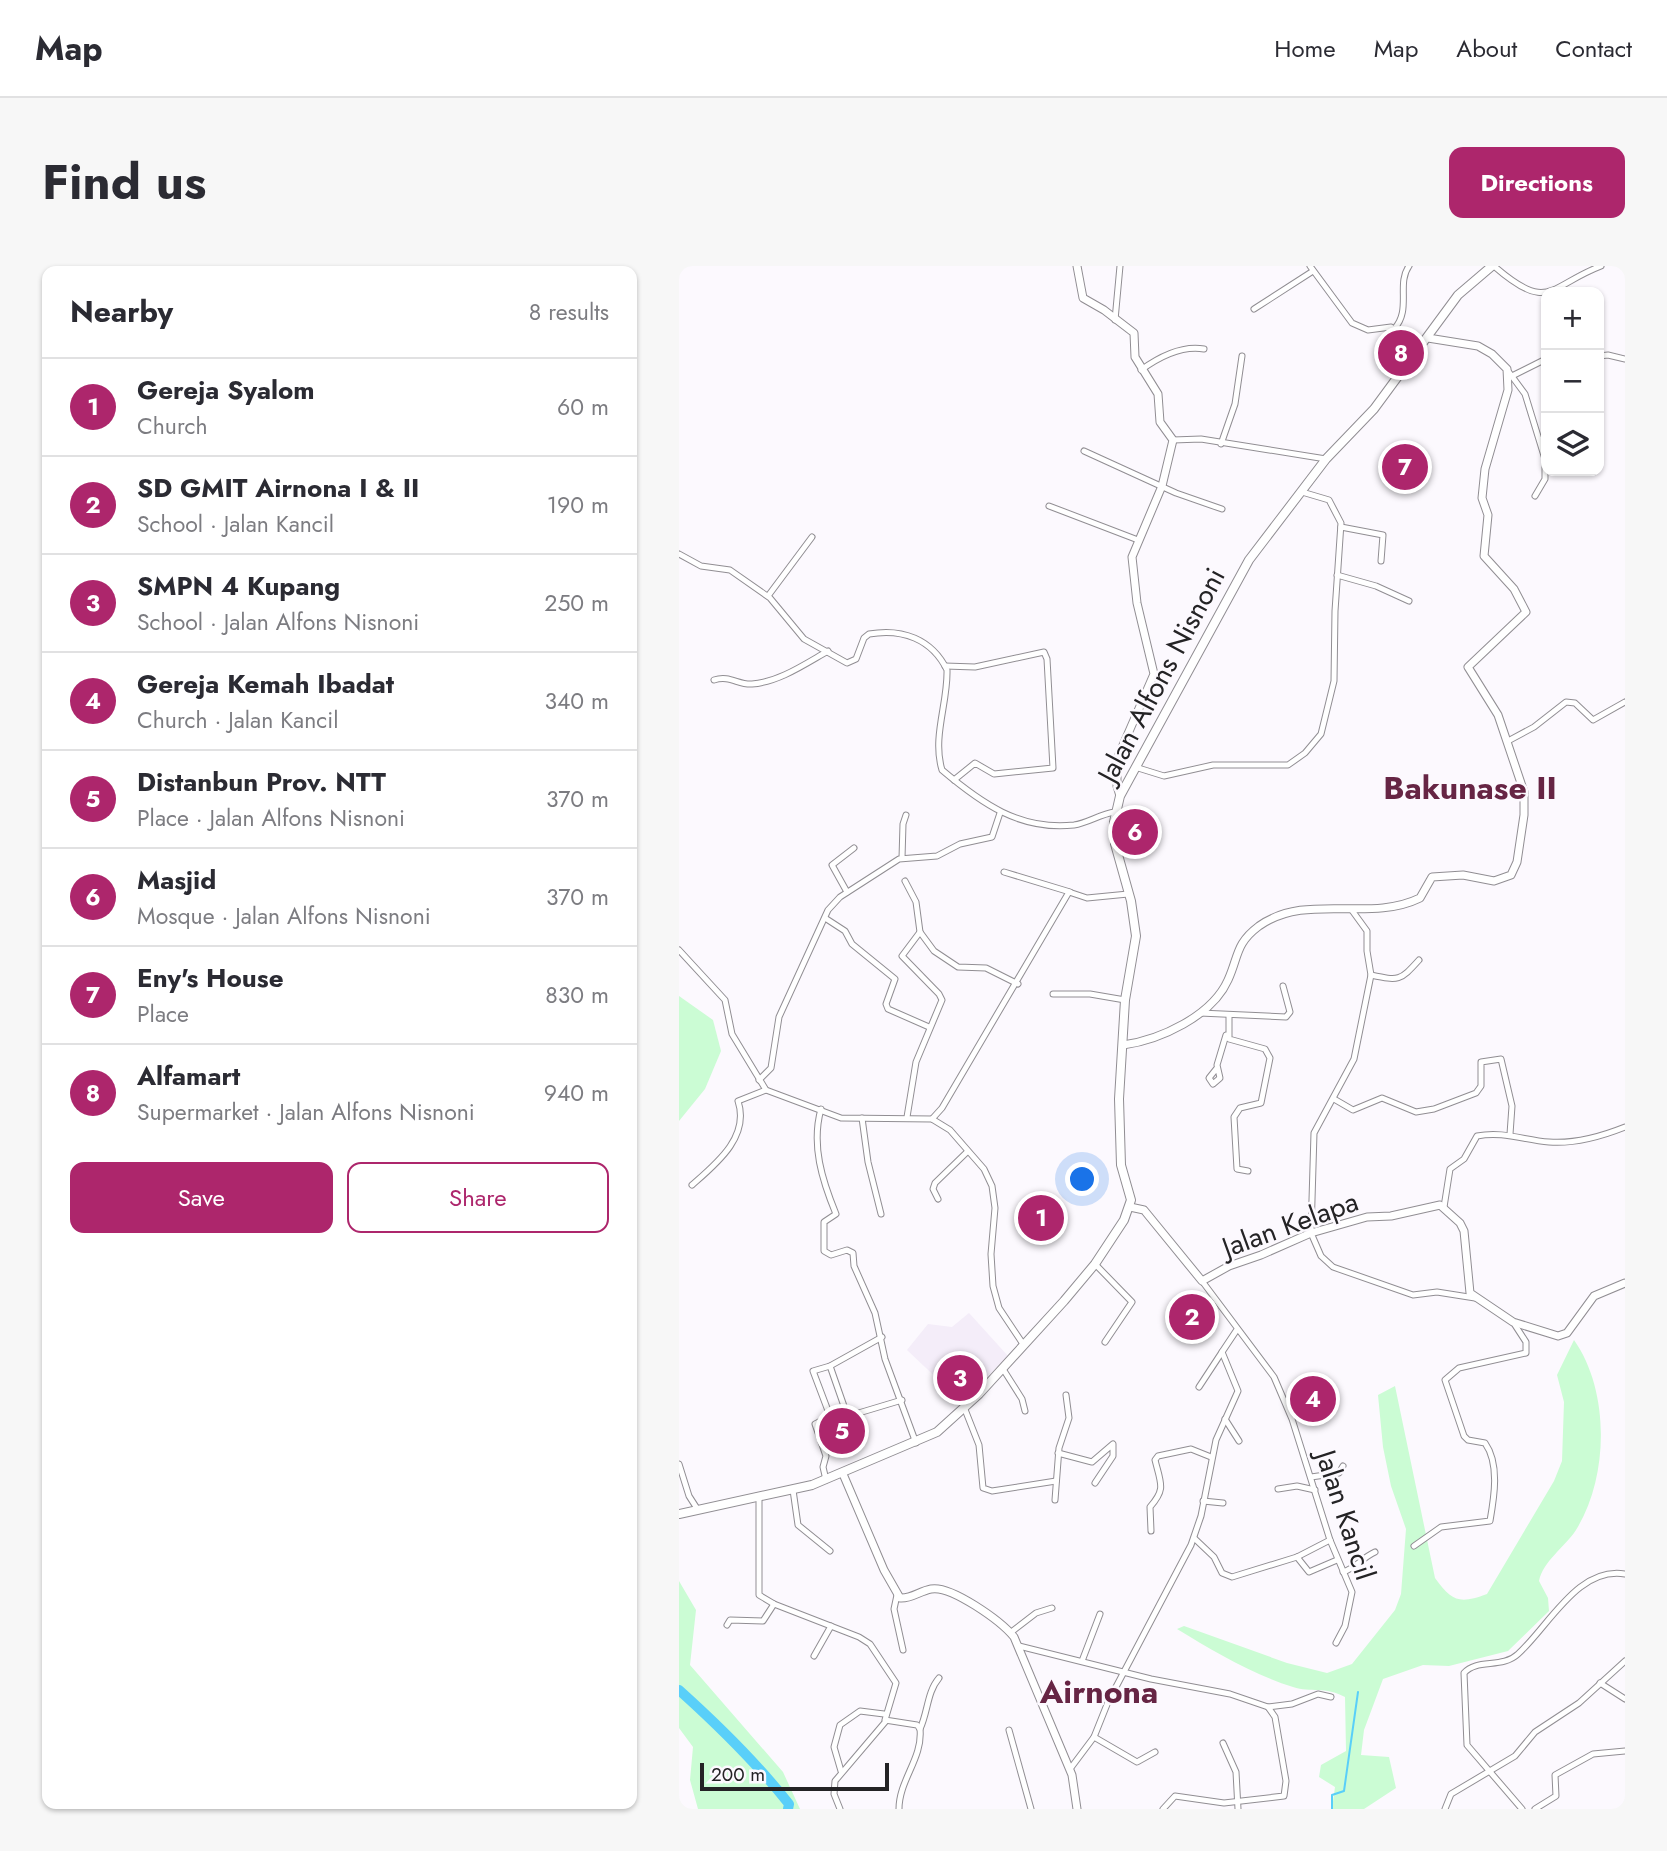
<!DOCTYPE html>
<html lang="en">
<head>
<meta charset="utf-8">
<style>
	body { margin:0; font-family:Jost,sans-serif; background:#f7f7f7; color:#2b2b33 }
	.controls { position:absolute; right:21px; top:21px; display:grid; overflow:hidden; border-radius:14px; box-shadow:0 2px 5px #0004 }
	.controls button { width:63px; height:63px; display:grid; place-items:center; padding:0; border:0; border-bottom:2px solid #e1e1e2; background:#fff; color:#2b2b33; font:35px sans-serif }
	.scale { position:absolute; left:21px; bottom:18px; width:189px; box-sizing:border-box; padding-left:7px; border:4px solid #242325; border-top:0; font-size:19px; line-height:24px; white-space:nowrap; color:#242325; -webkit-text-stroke:5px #fcf9fe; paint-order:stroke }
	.you { position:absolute; left:404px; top:914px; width:24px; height:24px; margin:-18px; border:5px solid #fff; border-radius:50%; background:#1a73e8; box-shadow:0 0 0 10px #1a73e833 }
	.badge { display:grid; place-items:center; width:46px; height:46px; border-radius:50%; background:#ad266c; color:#fff; font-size:23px; font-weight:700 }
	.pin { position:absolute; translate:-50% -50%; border:4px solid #fff; box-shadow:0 2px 7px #0006 }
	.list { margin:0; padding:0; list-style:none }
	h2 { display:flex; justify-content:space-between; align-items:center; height:91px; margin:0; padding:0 28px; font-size:30px }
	h2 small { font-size:23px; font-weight:400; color:#7c7c81 }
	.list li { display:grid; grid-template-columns:46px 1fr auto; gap:21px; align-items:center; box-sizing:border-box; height:98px; padding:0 28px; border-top:2px solid #e1e1e2 }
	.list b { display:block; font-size:26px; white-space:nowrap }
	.list p { margin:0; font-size:23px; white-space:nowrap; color:#7c7c81 }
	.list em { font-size:23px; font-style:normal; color:#7c7c81 }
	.actions { display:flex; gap:14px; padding:21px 28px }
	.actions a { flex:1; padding:16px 0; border:2px solid #ad266c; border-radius:14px; text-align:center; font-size:24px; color:#ad266c }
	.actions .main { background:#ad266c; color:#fff }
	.icon { flex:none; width:38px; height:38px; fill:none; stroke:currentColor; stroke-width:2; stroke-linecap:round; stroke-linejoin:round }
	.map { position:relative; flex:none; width:946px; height:1543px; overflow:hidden; border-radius:14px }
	header { display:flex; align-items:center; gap:42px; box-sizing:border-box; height:98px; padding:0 35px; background:#fff; border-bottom:2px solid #e1e1e2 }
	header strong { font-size:33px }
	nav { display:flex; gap:38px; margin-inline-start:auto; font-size:24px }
	.intro { display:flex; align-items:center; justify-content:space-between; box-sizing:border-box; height:168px; padding:0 42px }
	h1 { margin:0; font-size:49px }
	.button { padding:18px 32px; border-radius:14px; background:#ad266c; color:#fff; font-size:24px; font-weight:700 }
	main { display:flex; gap:42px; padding:0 42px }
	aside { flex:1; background:#fff; border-radius:14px; box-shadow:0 2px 5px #0004 }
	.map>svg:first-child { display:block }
</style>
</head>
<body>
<header>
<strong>Map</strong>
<nav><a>Home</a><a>Map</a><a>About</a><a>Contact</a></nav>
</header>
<div class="intro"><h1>Find us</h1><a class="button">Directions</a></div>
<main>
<aside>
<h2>Nearby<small>8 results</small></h2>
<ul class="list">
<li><span class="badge">1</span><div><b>Gereja Syalom</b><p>Church</p></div><em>60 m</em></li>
<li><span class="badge">2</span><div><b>SD GMIT Airnona I &amp; II</b><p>School · Jalan Kancil</p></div><em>190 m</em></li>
<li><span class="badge">3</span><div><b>SMPN 4 Kupang</b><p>School · Jalan Alfons Nisnoni</p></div><em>250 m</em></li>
<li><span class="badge">4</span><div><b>Gereja Kemah Ibadat</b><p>Church · Jalan Kancil</p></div><em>340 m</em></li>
<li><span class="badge">5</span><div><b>Distanbun Prov. NTT</b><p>Place · Jalan Alfons Nisnoni</p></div><em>370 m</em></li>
<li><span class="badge">6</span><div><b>Masjid</b><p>Mosque · Jalan Alfons Nisnoni</p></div><em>370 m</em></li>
<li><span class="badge">7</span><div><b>Eny's House</b><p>Place</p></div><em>830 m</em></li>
<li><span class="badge">8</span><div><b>Alfamart</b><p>Supermarket · Jalan Alfons Nisnoni</p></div><em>940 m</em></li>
</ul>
<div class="actions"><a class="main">Save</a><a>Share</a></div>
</aside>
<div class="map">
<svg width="946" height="1543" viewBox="0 0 946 1543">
	<rect width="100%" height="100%" fill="#fcf9fe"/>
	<path fill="#f4edf9" d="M290,1047L329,1090L283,1136L228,1084L249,1058L273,1061Z"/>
	<g fill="#cbfcd4">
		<path d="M0,730L34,754L42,785L26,823L0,855Z"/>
		<path d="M895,1074C931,1125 930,1211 897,1264C886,1281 864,1295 860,1315L869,1332L870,1345L829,1385L770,1400L744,1399L704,1413L685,1464L682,1489L710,1491L717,1522L685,1543H653L656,1521L640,1511L642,1499L667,1485L666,1431C646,1420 632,1427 614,1421C573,1408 534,1385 498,1363L505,1360L608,1397L648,1407L673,1398L716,1344L722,1328L727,1263L712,1220L704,1181L699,1129L716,1120L756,1312C773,1336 781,1338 808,1328L875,1215L883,1195L885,1136L878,1109Z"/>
		<path d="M0,1315L17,1344L11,1399L104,1506L121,1543H19L11,1514L14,1481L0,1462Z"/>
	</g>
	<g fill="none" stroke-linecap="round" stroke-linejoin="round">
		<path stroke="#59cff9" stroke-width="2" d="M653,1543V1529L665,1525L679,1426"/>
		<path stroke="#59cff9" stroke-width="10" d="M0,1424C40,1460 77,1496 110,1538L109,1543"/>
		<defs>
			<g id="minor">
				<path d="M631,0L673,57L689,64L712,61L736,87"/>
				<path d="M815,0C870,48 870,20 922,0"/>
				<path d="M575,43L634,5"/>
				<path d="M436,54L441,0"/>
				<path d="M715,63C733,44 717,18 730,0"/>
				<path d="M920,90L929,89L946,93"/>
				<path d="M462,104C480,91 502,79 525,83"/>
				<path d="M829,105L846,128L866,193V213L856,230"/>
				<path d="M833,110L867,93"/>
				<path d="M494,174L522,173L647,193"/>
				<path d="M542,178L556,138L563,90"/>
				<path d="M405,185L497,227L543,243"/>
				<path d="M370,240L459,274"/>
				<path d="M662,261L704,269L702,295"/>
				<path d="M0,288L22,300L51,304L91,332L125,373L168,397L177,393L185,372L190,368C223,362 253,373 268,404C269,437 253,471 263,504C302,537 341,565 395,559C409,557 421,548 436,546"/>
				<path d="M658,309L697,320L730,335"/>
				<path d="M89,330L133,271"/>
				<path d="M266,400L296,401L365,386L368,393L374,502L315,508L296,497L275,514"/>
				<path d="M35,414C51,409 59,419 73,418C100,416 126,398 149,385"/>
				<path d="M829,475L855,461L887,436L896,437L914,454L946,436"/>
				<path d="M456,501L485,510L534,499H609L626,487L642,468L655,415L656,345L662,257L650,234L623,226"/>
				<path d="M223,592L224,558L227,549"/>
				<path d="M325,606L391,626"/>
				<path d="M226,615L237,636L241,666L255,685L279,701L307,702L339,718"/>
				<path d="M168,626L153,599L175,582"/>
				<path d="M672,643L688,665V685L692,709L675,793L635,867L632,967L642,990L654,1001L734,1029L758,1026L796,1032"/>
				<path d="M146,652L166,665L173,678L216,713L207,738L209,743L250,761"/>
				<path d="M0,684L46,734L53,768L87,824L162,852L253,853L271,864L305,903L313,920L316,942L312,988L314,1020L320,1042L344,1078"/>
				<path d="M692,709C720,715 721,715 740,694"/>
				<path d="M374,728H411L446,734"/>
				<path d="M521,747L607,751L611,746L604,720"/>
				<path d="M550,749V773L586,783L591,792L582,837L561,842L555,851L558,903L569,905"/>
				<path d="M538,802L530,812L534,818L541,812L538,799L547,769"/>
				<path d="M80,814L92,802L100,751L149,644L161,631L220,593L258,590L281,578L313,571L321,547"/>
				<path d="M655,833L674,844L703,832L737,846L755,843L797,827L802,820V796L822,793L833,840L831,868"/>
				<path d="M142,843C132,879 143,914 157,948L145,956V985L152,989L168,984L174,987L175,1000L196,1047L206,1093L237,1177"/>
				<path d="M228,851L237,796L263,734L260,728L223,690L241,666"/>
				<path d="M183,852L189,896L202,948"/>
				<path d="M253,853L263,842L390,626L408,632L449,628"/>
				<path d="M13,919C37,898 71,871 59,835L87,824"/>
				<path d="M259,933L254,923L256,917L288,886"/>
				<path d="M765,941L771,903L785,893L798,870C824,865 845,874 870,876C896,878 921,871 946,861"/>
				<path d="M416,998L453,1036L426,1076"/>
				<path d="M523,1015L595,1111L613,1153L651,1274L673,1326L666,1360L657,1377"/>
				<path d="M151,1100L166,1143L173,1149L223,1134"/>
				<path d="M324,1103L343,1133L346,1145"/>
				<path d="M520,1121L543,1086"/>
				<path d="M285,1141L300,1179L304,1222L313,1225L377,1215"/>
				<path d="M546,1153L560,1175"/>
				<path d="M379,1187L413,1196L434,1178V1190L416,1217"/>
				<path d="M0,1198L10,1230L19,1244"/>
				<path d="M632,1211L660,1207L664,1200"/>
				<path d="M147,1214L144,1201L147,1190L136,1158L151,1150L134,1105L151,1100L203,1071"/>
				<path d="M599,1223L618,1220L636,1224"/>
				<path d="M114,1224L119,1259L151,1285"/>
				<path d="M80,1233V1329L95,1338L180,1371L191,1378L217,1417L206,1454L238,1459L241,1463C244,1492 220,1514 220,1543"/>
				<path d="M376,1234L380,1182L390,1152L387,1129"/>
				<path d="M524,1235L544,1237"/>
				<path d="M472,1265L471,1241C487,1223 482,1218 476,1194L479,1190L512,1183L532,1191"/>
				<path d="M515,1272L535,1291L543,1307L553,1311L618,1291L651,1274"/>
				<path d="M735,1280L762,1261L811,1255C815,1232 821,1198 806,1177L789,1174L785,1170L766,1114L780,1102L847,1087V1076L834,1056"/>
				<path d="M618,1291L630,1306L658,1294"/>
				<path d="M664,1306C678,1301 683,1292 696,1286"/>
				<path d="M218,1329L215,1343L224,1384"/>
				<path d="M48,1359L51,1354L84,1355L95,1338"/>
				<path d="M331,1367L357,1347L373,1342"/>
				<path d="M340,1380L472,1413L551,1428L589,1441L596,1451L607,1515L605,1530L545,1537L496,1530L484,1543"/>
				<path d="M135,1390L152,1360"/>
				<path d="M403,1395L421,1348"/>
				<path d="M921,1417L946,1433"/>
				<path d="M589,1441L613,1438L639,1428L652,1431"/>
				<path d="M241,1463C249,1446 248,1426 260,1412"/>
				<path d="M330,1464L352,1543"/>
				<path d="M415,1471L458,1496L476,1486"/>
				<path d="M544,1477L557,1506L559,1543"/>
				<path d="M391,1503L415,1471L429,1436L512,1279L522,1250L537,1174L559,1125L543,1086L557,1065"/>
				<path d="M162,1505L155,1481L161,1459L181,1445L205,1448"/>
				<path d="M161,1543L155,1528L156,1515L207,1455"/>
				<path d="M766,1543L772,1528L836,1490L856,1466L900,1437L946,1395"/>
				<path d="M843,1543L788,1479L785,1407C798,1392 823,1403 839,1388C870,1360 899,1300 946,1308"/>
				<path d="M856,1543L877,1530L876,1509L914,1488L946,1485"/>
			</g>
			<g id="tertiary">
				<path d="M398,0L404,32L425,44L455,67L456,91L479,128L481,156L494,174L483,220L453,291L458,337L475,408L438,493V520L441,530"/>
				<path d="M444,779C481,774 533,750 549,714C560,690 556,678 580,660C628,626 690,657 741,632L753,611L784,609L815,615L832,609L838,596L845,549V526L819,449L789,401L847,346L835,323L805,290L809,249L803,232L806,203L829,124L828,103L813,88L799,80L749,72"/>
				<path d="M451,941L465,944L523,1015L550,1000L582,989L632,967L688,951L712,950L761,939L781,957L785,965L791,1027L834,1056L879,1070L888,1067L915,1030L946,1017"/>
				<path d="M164,1208L205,1304L221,1332C232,1333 241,1325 252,1323C272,1319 322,1355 335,1371L393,1509L398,1543"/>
			</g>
			<path id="secondary" d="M0,1248L133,1219L258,1166L300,1128L385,1035L416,998L445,954L452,934L442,899L440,833L446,734L457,670L452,635L436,578L435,556L441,530L570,294L647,193L695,143L779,29L813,0"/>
		</defs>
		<use href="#minor" stroke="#918e93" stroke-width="7"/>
		<use href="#tertiary" stroke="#918e93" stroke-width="9"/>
		<use href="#secondary" stroke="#918e93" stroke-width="10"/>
		<use href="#minor" stroke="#fff" stroke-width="5"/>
		<use href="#tertiary" stroke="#fff" stroke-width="7"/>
		<use href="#secondary" stroke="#fff" stroke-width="8"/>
	</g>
	<g text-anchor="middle" stroke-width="5" stroke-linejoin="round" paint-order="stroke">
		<g font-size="28" fill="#242325" stroke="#fcf9fe">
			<text transform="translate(482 409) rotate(-62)" y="10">Jalan Alfons Nisnoni</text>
			<text transform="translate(611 958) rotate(-20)" y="10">Jalan Kelapa</text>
			<text transform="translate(667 1249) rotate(72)" y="10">Jalan Kancil</text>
		</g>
		<g font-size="32" font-weight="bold" fill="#662544" stroke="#fcf9fe">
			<text x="791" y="533">Bakunase II</text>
			<text x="420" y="1437">Airnona</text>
		</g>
	</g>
</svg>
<div class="controls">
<button>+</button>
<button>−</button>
<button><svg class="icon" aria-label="layers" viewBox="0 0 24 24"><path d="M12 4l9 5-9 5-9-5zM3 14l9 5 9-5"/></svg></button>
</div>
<div class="scale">200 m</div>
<div class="you"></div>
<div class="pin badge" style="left:362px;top:952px">1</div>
<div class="pin badge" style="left:513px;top:1051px">2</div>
<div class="pin badge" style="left:281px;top:1112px">3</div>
<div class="pin badge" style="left:634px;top:1133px">4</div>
<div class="pin badge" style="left:163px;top:1165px">5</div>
<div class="pin badge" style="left:456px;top:566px">6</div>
<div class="pin badge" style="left:726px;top:201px">7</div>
<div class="pin badge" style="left:722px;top:87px">8</div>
</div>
</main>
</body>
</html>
